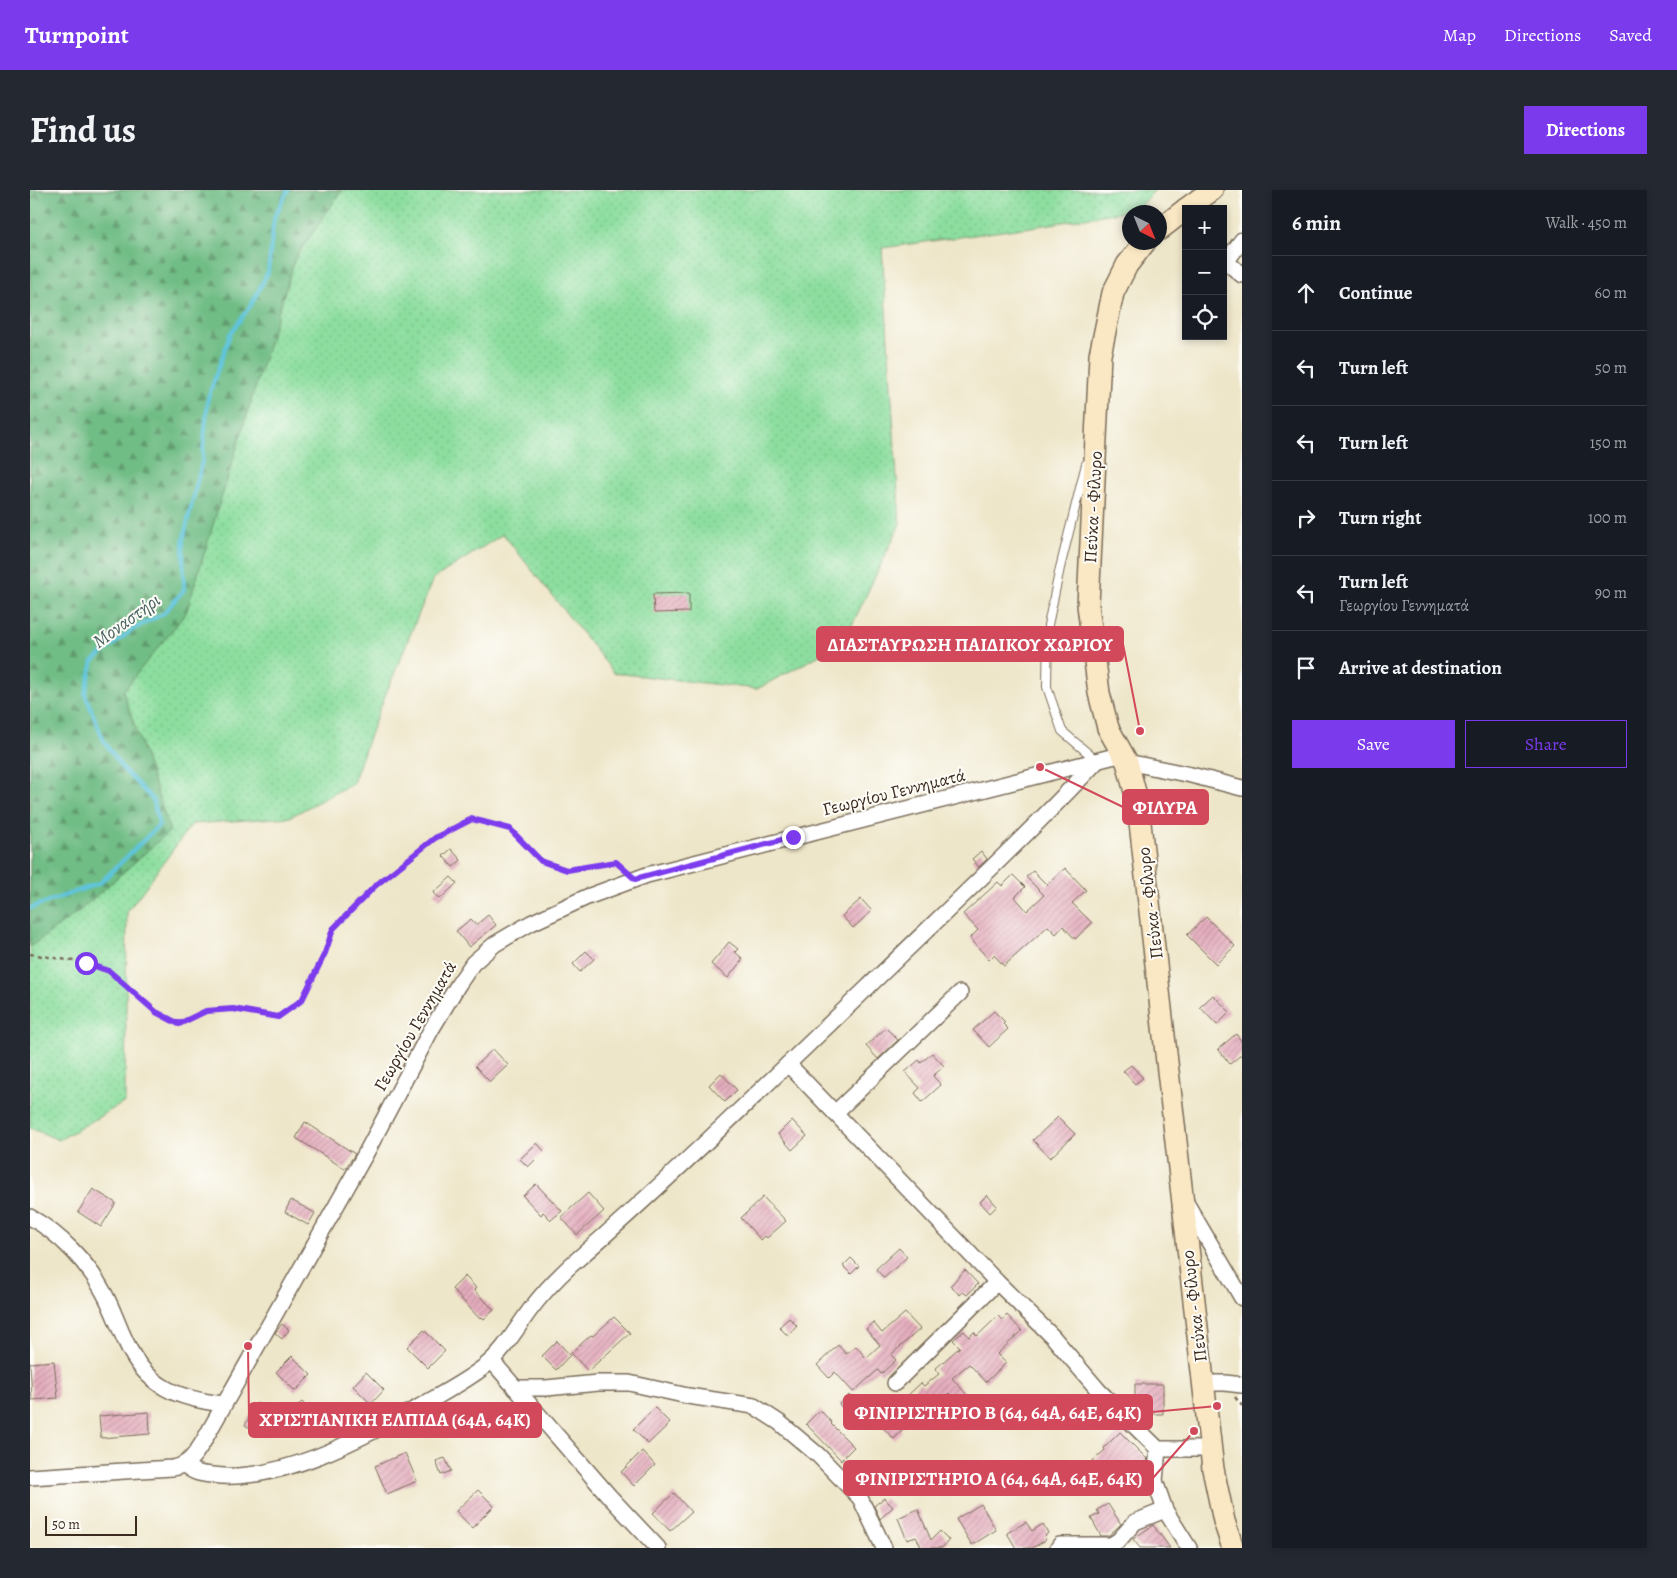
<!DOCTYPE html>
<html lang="en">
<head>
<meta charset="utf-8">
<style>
	body { margin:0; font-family:Alegreya,serif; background:#242831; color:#f1f3f6 }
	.controls { position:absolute; right:15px; top:15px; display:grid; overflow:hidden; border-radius:0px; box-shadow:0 2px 8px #0003 }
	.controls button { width:45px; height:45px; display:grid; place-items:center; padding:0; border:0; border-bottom:1px solid #363941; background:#171b24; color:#f1f3f6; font:25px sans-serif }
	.compass { position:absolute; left:1092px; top:15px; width:45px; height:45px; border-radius:50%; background:#171b24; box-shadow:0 2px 8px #0003; rotate:137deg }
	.scale { position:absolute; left:15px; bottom:12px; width:92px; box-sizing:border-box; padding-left:5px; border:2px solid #3b2a1e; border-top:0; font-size:14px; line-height:18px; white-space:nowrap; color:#3b2a1e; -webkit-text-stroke:4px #fdfcf7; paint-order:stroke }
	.stop { position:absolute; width:15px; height:15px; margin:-11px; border:4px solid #7c3aed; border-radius:50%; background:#fff }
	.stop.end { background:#7c3aed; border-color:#fff; box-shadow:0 1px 5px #0008 }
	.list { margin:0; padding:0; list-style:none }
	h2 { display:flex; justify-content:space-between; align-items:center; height:65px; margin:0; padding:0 20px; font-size:21px }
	h2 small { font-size:16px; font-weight:400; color:#9ea1a6 }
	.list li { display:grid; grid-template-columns:32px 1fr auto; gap:15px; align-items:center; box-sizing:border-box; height:75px; padding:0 20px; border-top:1px solid #363941 }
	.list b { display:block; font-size:19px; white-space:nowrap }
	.list p { margin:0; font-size:16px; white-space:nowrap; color:#9ea1a6 }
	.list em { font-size:16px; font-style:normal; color:#9ea1a6 }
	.actions { display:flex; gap:10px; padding:15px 20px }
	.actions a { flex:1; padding:11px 0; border:1px solid #7c3aed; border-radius:0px; text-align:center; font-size:18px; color:#7c3aed }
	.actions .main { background:#7c3aed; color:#fff }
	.icon { flex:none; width:28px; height:28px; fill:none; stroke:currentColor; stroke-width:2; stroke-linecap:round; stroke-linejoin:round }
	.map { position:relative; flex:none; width:1212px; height:1358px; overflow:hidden; border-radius:0px }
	header { display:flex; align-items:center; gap:30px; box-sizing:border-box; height:70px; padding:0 25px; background:#7c3aed; color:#fff }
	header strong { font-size:24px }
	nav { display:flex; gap:28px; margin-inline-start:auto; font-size:18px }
	.intro { display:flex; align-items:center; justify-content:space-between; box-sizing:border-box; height:120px; padding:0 30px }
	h1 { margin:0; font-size:35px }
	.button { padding:12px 22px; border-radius:0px; background:#7c3aed; color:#fff; font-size:18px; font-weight:700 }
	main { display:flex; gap:30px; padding:0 30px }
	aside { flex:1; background:#171b24; border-radius:0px; box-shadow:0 2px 8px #0003 }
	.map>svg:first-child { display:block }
</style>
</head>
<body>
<header>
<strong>Turnpoint</strong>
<nav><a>Map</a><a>Directions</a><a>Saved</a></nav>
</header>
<div class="intro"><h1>Find us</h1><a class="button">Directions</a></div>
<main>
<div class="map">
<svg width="1212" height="1358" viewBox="0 0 1212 1358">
	<defs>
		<pattern id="grass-dots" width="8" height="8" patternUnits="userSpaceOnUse" patternTransform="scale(1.25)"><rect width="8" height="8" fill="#8cde9f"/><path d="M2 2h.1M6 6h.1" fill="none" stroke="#7abf88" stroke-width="1.8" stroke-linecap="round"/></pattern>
		<pattern id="forest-firs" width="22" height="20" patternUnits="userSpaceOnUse" patternTransform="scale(1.25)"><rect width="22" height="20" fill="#71bd86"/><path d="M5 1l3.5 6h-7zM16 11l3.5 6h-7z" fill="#5e9a6d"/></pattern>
		<pattern id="building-hatch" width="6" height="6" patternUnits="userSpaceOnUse" patternTransform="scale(1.25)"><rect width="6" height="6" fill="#e5adbe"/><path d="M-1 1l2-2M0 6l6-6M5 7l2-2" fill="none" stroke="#bb8d9a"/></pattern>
	</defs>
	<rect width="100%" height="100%" fill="#fdfcf7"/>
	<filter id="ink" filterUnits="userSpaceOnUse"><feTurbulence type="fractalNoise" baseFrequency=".02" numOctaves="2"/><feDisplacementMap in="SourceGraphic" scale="10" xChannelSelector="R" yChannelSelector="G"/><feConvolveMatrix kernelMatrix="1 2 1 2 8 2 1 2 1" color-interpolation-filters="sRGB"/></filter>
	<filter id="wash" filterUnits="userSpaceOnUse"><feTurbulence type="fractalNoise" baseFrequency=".0096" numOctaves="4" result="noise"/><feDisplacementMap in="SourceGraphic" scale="20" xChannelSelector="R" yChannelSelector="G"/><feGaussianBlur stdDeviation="1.12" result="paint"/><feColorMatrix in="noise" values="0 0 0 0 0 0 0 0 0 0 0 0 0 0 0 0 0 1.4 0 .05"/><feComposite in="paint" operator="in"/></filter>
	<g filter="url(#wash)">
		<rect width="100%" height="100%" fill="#eee6c9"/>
		<path fill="url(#grass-dots)" stroke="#64845e" d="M0,0H1125L1107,19L1015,35L852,58L870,334L814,452L727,499L584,483L473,344L403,389L346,528L323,593L260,627L162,634L97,722L95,912L29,950L0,938Z"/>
		<path fill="url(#forest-firs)" stroke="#567452" d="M0,0H312L265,68L156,423L93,501L140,641L49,721L0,757Z"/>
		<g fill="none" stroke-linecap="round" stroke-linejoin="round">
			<path stroke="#5ec4db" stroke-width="4" d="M0,718L70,693L129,635L123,610L92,578L74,551L55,504L63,471L102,440L134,423L154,400L153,351L172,271L178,208L200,144L221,115L238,82L244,28L258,0"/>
		</g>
		<g id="blocks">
			<g fill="url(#building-hatch)">
				<path d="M659,403V422L624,423L623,404Z"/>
				<path d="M421,659L431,670L423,677L413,666Z"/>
				<path d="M951,661L957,669L949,677L942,669Z"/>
				<path d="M1035,678L1056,700L1042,713L1062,733L1045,749L1033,736L1026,744L1018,736L974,776L964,765L959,770L940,748L948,740L933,724L968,692L972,696L983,685L995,697L985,707L997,721L1014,705L996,687L1003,681L1017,695Z"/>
				<path d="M421,687L427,693L410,709L403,703Z"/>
				<path d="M831,709L842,721L823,738L812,726Z"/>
				<path d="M458,725L466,735L439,757L426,741L441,729L446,735Z"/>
				<path d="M1176,727L1205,756L1186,774L1157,745Z"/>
				<path d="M699,752L708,759L705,762L713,769L698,788L681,774Z"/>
				<path d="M556,761L564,769L550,782L543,774Z"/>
				<path d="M1183,805L1200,822L1187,835L1170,817Z"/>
				<path d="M964,821L975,832L973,834L978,839L959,857L943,840Z"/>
				<path d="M856,838L868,850L848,869L836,856Z"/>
				<path d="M1206,844L1212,852V864L1200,874L1188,859Z"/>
				<path d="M463,859L478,875L460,892L445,876Z"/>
				<path d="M902,863L914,876L903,886L911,895L892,912L885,903L890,898L875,882L889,870L891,873Z"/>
				<path d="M1101,875L1113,888L1105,894L1093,881Z"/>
				<path d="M691,883L707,900L695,912L679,895Z"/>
				<path d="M1028,927L1045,944L1020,968L1003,950Z"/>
				<path d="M762,930L777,946L762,960L748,944Z"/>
				<path d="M275,932L325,964L315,979L266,948Z"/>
				<path d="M507,953L514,961L498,977L490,969Z"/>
				<path d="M506,994L532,1021L521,1030L513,1022L511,1025L493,1006Z"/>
				<path d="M63,999L86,1013L71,1037L48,1022Z"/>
				<path d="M558,1003L574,1021L547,1045L531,1027Z"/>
				<path d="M957,1005L967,1016L960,1023L950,1012Z"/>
				<path d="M733,1007L756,1031L737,1048L735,1046L731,1050L711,1028Z"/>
				<path d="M261,1010L285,1023L278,1035L255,1022Z"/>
				<path d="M869,1058L877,1067L854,1088L846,1079Z"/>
				<path d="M821,1068L829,1076L821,1084L813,1076Z"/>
				<path d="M935,1080L948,1094L937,1105L933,1102L930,1105L920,1096Z"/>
				<path d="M435,1086L446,1098L444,1100L464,1120L454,1129L452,1127L450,1129L422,1099Z"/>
				<path d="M875,1123L890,1139L861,1165L866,1170L851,1184L848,1180L823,1202L805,1182L799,1188L787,1175L808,1155L816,1164L826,1156L836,1168L850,1155L836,1139L843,1132L852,1143Z"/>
				<path d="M977,1125L992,1141L967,1164L976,1173L956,1192L939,1174L922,1188L939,1207L930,1215L919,1203L897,1225L894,1222L890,1226L887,1223L870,1239L872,1241L864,1249L841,1225L854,1213L861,1221L891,1193L894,1196L909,1184L905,1179L930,1157L923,1150L934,1141L939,1147L944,1142L947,1146L968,1126L972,1130Z"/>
				<path d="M584,1127L600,1143L558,1181L541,1163L561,1145L563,1146Z"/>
				<path d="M759,1128L767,1136L758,1146L749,1137Z"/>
				<path d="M252,1134L259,1140L252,1149L245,1143Z"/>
				<path d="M394,1140L415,1161L398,1178L377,1157Z"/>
				<path d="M527,1151L540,1165L526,1180L512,1166Z"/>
				<path d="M262,1166L281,1185L265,1201L246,1182Z"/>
				<path d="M24,1171L28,1208L2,1210L0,1173Z"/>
				<path d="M336,1182L354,1200L341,1214L323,1196Z"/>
				<path d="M1105,1194H1133V1224H1119L1118,1217H1105Z"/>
				<path d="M819,1205L829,1215L819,1225L809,1214Z"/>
				<path d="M272,1212L283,1224L267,1238L256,1225Z"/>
				<path d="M227,1213L246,1223L234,1246L215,1235Z"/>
				<path d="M625,1218L640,1233L618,1254L603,1239Z"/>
				<path d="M790,1220L802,1233L801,1234L824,1257L811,1270L776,1234Z"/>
				<path d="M119,1222L120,1244L71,1248L69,1226Z"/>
				<path d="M1090,1242L1118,1270L1102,1286L1091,1275L1063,1300L1055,1292L1045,1302L1031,1288L1041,1279L1043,1281L1053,1272L1057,1276L1075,1260L1074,1258Z"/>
				<path d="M612,1261L625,1275L604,1296L591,1282Z"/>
				<path d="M375,1263L387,1291L357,1304L345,1276Z"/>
				<path d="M415,1268L421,1281L411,1285L406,1271Z"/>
				<path d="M448,1300L464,1316L442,1338L426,1321Z"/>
				<path d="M644,1303L661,1322L640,1341L623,1323Z"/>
				<path d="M854,1308L863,1317L850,1329L844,1316Z"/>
				<path d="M951,1314L966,1340L942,1355L926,1329Z"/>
				<path d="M1078,1314L1091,1334L1078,1346H1071L1061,1328L1069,1324L1067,1320Z"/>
				<path d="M888,1319L901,1350L910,1341L919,1350L912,1358H892L886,1347L877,1350L868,1328Z"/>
				<path d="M996,1332L1002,1341L1013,1334L1018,1343L1014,1347L1016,1350L1002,1358H986L977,1343Z"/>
				<path d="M1123,1335L1140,1358H1110L1103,1349Z"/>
			</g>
		</g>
	</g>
	<g filter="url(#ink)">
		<use href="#blocks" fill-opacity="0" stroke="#7a6c5a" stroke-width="1"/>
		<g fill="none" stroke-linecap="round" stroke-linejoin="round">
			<defs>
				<path id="lane" d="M1056,274L1030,378L1018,435L1017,497L1032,541L1066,570"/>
				<g id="street">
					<path d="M1193,69L1212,85"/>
					<path d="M1196,72L1212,50"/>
					<path d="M1097,572L1161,585L1212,598"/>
					<path d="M758,874L967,1092L1023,1147L1069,1201L1128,1259H1180"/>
					<path d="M805,923L930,803"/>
					<path d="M1155,1011L1212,1108"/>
					<path d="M0,1027C30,1044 58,1073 74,1103C83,1119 88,1136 96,1152C116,1197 148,1209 194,1214"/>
					<path d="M462,1171L580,1307L628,1358"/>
					<path d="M865,1193L967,1092"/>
					<path d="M1173,1193H1195L1212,1195"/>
					<path d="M485,1198H516L568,1193H599L658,1206L724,1216L750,1233L788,1265L830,1308L854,1358"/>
					<path d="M1128,1259L1125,1291L1135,1320L1159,1358"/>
					<path d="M155,1275C163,1283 171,1284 182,1285C248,1294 332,1248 389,1217C411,1204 435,1192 455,1176C474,1161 486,1139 500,1120C512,1104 525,1090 540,1076C642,987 739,892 837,798C914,723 993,650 1067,571"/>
					<path d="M0,1287L142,1278C158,1276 165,1265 173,1252L336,963L401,840L428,795L443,773L465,754L501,733L557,707L617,685L1093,564"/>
					<path d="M1028,1358L1030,1355H1081L1089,1350L1105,1332L1135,1320"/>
				</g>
				<g id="secondary">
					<path d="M1156,19L1182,0"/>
					<path d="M1130,39L1156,19"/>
					<path d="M1115,52L1097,75L1083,103L1070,165L1058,415L1069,503L1078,538L1097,572L1105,602L1110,633L1183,1279L1194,1331L1203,1358"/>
				</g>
			</defs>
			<use href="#lane" stroke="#7a6c5a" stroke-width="10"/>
			<use href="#street" stroke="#7a6c5a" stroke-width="18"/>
			<use href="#secondary" stroke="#7a6c5a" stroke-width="24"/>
			<g stroke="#7a6c5a" stroke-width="2.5" stroke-dasharray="4 4" stroke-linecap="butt">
				<path d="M0,764L56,773L79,781L126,822L149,834L176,821L203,819L248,827L272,810L295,763L303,739L345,696L405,648L442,629L480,639L511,671L537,680L586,672L594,680"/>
				<path d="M1205,1207L1212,1216"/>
			</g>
			<use href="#lane" stroke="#fff" stroke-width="8"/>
			<use href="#street" stroke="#fff" stroke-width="15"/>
			<use href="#secondary" stroke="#fae7c3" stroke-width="21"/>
		</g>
	</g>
	<g fill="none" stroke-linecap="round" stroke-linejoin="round" filter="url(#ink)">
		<path stroke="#7c3aed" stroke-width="6" d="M56,773L79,781L126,822L149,834L176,821L203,819L248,827L272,810L295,763L303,739L345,696L405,648L442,629L480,639L511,671L537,680L586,672L605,689L763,647"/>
	</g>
	<g text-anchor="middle" stroke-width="4" stroke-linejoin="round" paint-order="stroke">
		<g font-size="18" fill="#3b2a1e" stroke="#fdfcf7">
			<text transform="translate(1063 317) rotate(-87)" y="6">Πεύκα - Φίλυρο</text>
			<text transform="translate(864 602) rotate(-14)" y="6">Γεωργίου Γεννηματά</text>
			<text transform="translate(1120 713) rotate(-97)" y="6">Πεύκα - Φίλυρο</text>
			<text transform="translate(385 836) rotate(-60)" y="6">Γεωργίου Γεννηματά</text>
			<text transform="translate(1164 1116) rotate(-97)" y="6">Πεύκα - Φίλυρο</text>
		</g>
		<g font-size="19" font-style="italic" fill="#476060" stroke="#fdfcf7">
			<text transform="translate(96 430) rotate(-36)" y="7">Μοναστήρι</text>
		</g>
	</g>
	<path fill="none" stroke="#d1495b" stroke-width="2" d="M1110 541L1093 454M1010 577L1093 617M1187 1216L1122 1222M218 1156L219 1230M1164 1241L1123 1288"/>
	<g fill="#d1495b" stroke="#fdfcf7" stroke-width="2">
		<circle cx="1110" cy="541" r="5"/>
		<circle cx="1010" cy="577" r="5"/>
		<circle cx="1187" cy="1216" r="5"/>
		<circle cx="218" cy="1156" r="5"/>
		<circle cx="1164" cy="1241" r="5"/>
	</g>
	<g fill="#d1495b" stroke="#d1495b" stroke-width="2">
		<rect x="787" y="437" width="306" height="34" rx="5"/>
		<rect x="1093" y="600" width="85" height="34" rx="5"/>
		<rect x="814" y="1205" width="308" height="34" rx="5"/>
		<rect x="219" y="1213" width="292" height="34" rx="5"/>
		<rect x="814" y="1271" width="309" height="34" rx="5"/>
	</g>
	<g font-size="19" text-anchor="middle" font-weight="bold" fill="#fff">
		<text x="940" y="461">ΔΙΑΣΤΑΥΡΩΣΗ ΠΑΙΔΙΚΟΥ ΧΩΡΙΟΥ</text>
		<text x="1135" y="624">ΦΙΛΥΡΑ</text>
		<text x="968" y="1229">ΦΙΝΙΡΙΣΤΗΡΙΟ B (64, 64Α, 64Ε, 64Κ)</text>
		<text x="365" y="1236">ΧΡΙΣΤΙΑΝΙΚΗ ΕΛΠΙΔΑ (64Α, 64Κ)</text>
		<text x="969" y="1295">ΦΙΝΙΡΙΣΤΗΡΙΟ A (64, 64Α, 64Ε, 64Κ)</text>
	</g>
</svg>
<div class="controls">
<button>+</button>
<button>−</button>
<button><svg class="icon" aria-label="locate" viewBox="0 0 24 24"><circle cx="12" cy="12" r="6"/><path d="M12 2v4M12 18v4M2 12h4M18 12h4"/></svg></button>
</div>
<svg class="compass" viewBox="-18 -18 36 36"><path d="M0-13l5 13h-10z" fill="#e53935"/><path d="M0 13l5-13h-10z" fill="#9ea1a6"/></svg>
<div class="scale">50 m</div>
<div class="stop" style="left:56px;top:773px"></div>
<div class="stop end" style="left:763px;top:647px"></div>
</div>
<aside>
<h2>6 min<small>Walk · 450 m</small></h2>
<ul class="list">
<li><svg class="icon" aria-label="ahead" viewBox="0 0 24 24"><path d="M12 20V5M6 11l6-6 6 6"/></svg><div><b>Continue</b></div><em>60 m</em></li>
<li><svg class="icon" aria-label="left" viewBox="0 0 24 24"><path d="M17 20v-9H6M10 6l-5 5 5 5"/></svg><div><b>Turn left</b></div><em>50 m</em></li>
<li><svg class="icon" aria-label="left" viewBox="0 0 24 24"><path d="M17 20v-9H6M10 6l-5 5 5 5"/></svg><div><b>Turn left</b></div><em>150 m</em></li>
<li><svg class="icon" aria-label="right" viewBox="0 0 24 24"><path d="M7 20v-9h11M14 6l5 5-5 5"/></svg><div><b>Turn right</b></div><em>100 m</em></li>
<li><svg class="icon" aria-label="left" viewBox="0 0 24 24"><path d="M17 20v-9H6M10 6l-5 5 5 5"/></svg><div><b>Turn left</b><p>Γεωργίου Γεννηματά</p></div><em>90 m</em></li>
<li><svg class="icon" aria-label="arrive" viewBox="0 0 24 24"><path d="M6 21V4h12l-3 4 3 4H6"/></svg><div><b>Arrive at destination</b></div></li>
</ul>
<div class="actions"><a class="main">Save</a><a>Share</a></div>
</aside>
</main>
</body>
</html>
